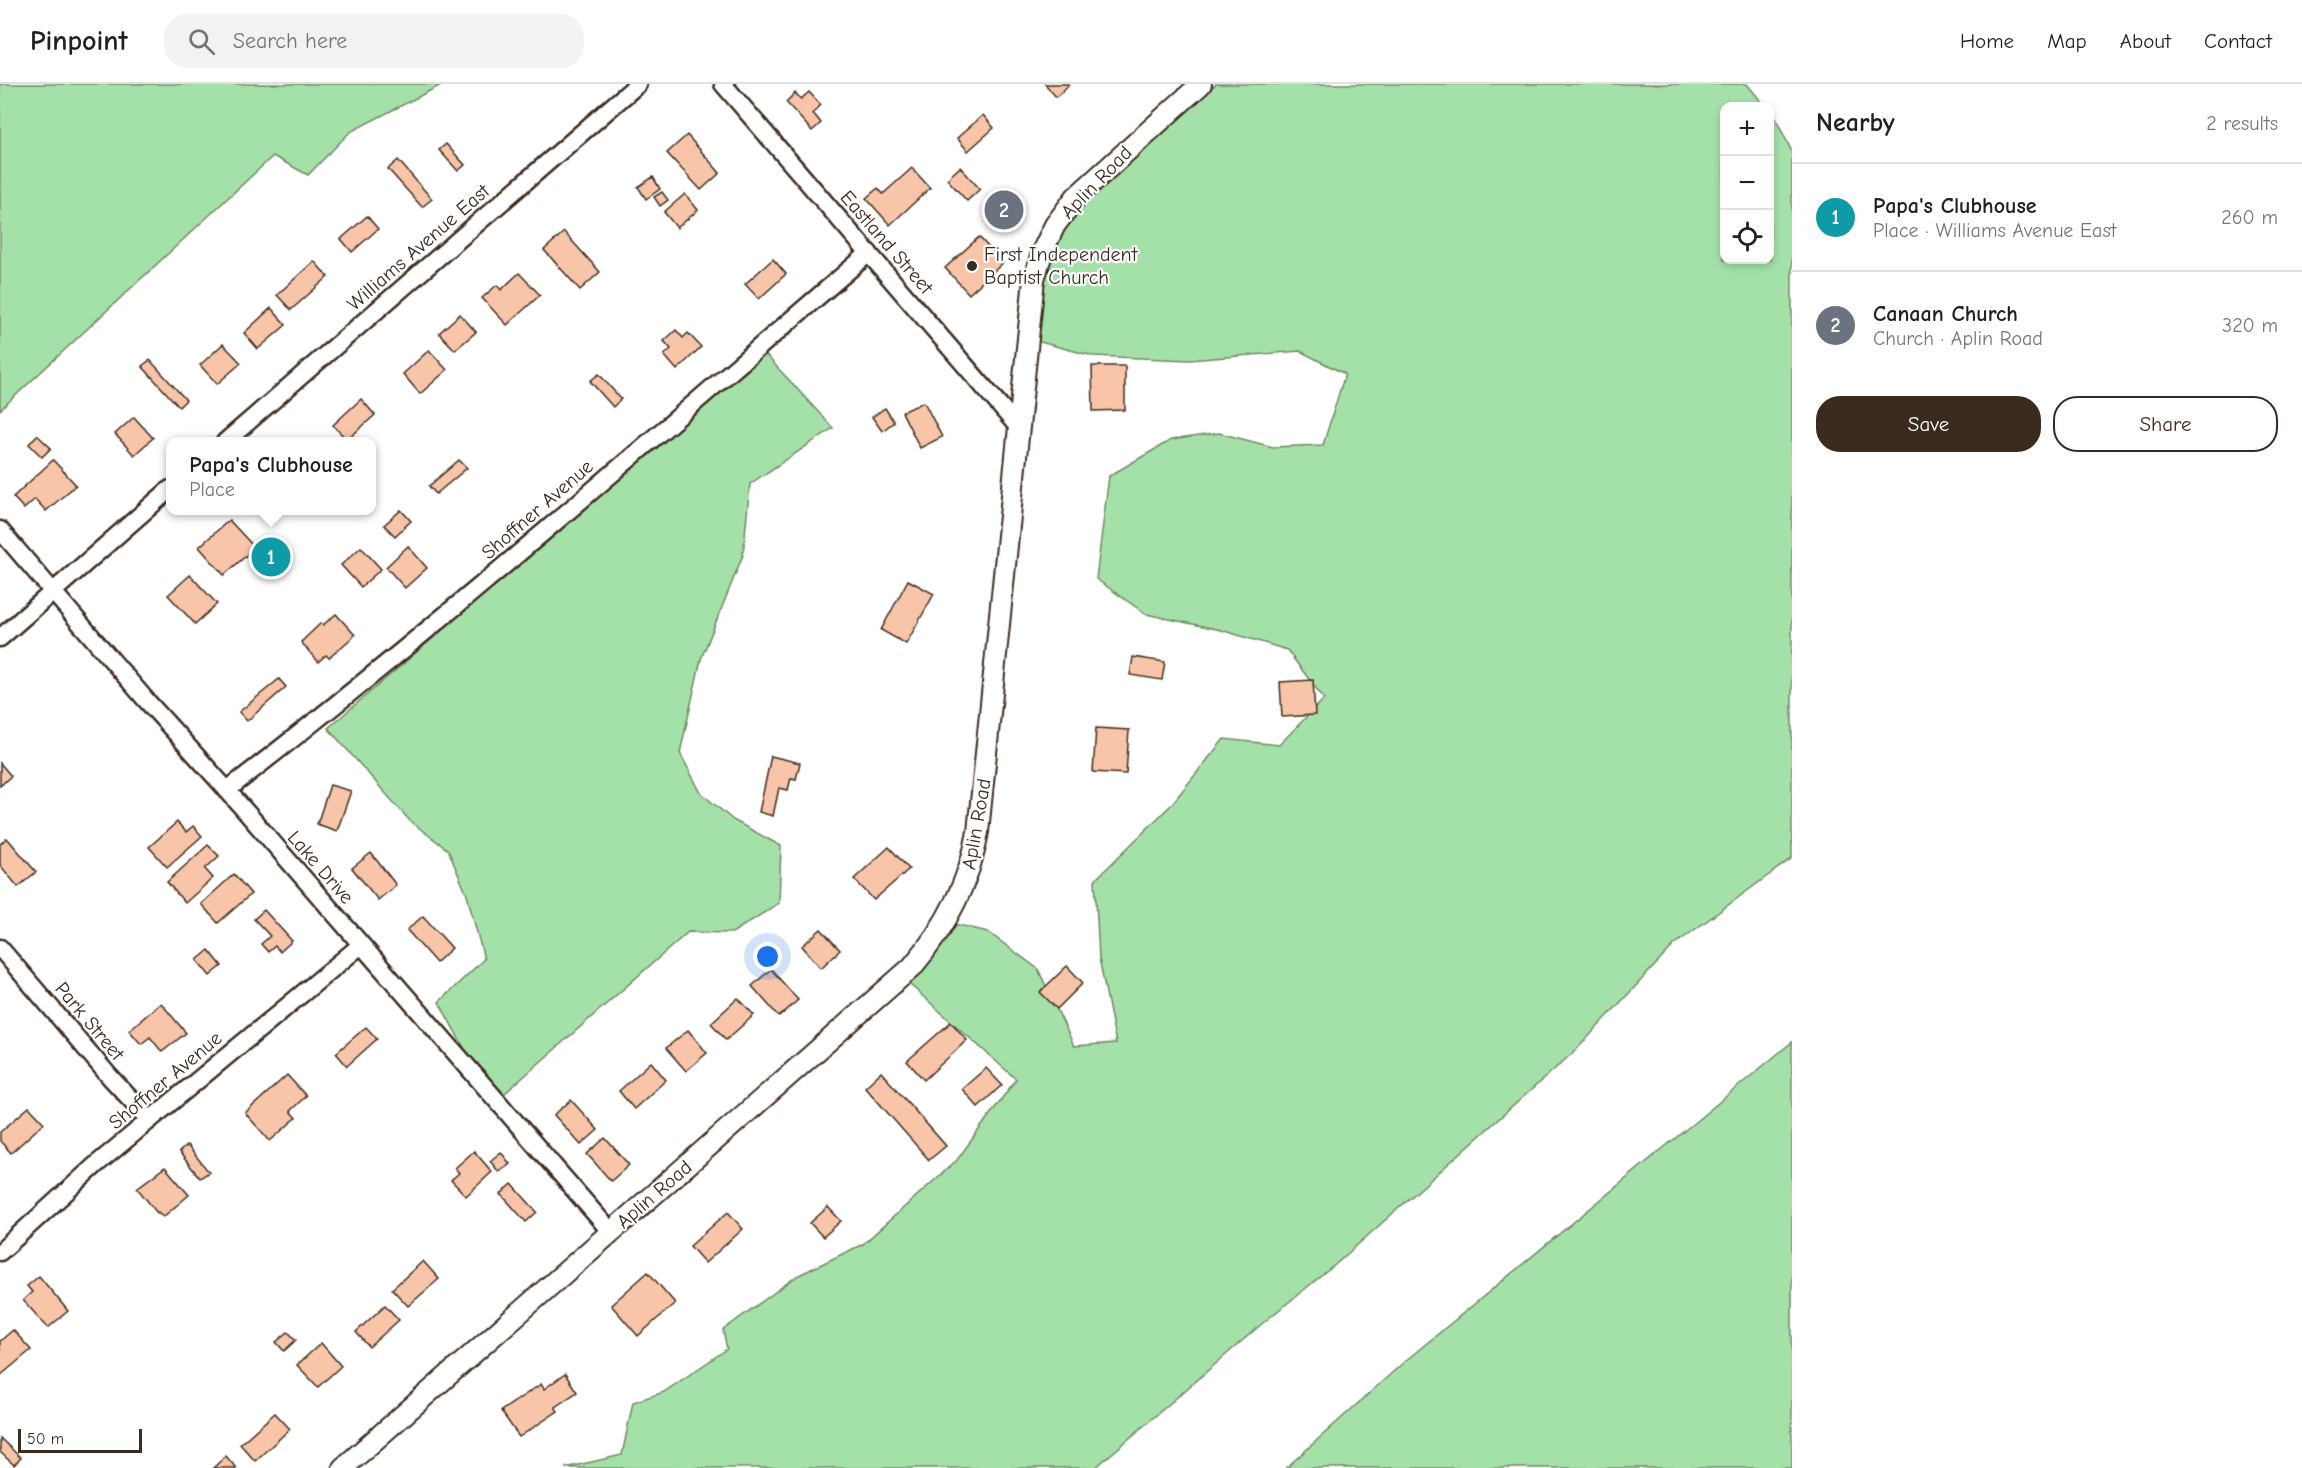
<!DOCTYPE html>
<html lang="en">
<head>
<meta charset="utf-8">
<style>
	body { margin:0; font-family:"Comic Neue",sans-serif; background:#f2f2f2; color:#202124 }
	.controls { position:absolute; right:18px; top:18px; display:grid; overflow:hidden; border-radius:12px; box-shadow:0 3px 9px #0003 }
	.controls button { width:54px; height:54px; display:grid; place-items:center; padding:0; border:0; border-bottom:2px solid #e0e0e0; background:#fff; color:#202124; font:30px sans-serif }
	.scale { position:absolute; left:18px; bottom:15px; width:124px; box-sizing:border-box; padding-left:6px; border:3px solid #3b2a1e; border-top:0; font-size:16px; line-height:21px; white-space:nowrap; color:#3b2a1e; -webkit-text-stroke:4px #fff; paint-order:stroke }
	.you { position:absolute; left:768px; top:873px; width:21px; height:21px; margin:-15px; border:4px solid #fff; border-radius:50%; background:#1a73e8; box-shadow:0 0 0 9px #1a73e833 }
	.badge { display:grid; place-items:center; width:39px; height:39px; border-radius:50%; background:#3b2a1e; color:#fff; font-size:20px; font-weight:700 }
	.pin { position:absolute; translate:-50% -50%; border:3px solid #fff; box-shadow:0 2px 6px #0006 }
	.popup { position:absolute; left:166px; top:353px; width:210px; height:78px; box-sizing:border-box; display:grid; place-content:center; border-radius:12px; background:#fff; filter:drop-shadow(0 2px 4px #0005); font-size:20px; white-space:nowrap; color:#757577 }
	.popup b { font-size:22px; color:#202124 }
	.popup::after { content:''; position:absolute; left:50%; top:100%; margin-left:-12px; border:12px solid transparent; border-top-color:#fff }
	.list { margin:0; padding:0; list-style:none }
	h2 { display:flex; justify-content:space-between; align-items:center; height:78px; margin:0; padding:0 24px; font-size:26px }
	h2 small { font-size:20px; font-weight:400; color:#757577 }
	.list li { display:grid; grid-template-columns:39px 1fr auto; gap:18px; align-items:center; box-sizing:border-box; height:108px; padding:0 24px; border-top:2px solid #e0e0e0 }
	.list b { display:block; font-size:22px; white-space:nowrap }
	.list p { margin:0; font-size:20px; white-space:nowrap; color:#757577 }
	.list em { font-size:20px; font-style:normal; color:#757577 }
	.actions { display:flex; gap:12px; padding:18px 24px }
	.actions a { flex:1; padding:14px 0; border:2px solid #3b2a1e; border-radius:24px; text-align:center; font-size:21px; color:#3b2a1e }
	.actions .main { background:#3b2a1e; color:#fff }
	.icon { flex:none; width:33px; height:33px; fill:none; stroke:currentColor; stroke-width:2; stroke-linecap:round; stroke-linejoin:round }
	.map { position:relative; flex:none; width:1792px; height:1384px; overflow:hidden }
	header { display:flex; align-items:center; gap:36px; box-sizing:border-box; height:84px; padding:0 30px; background:#fff; border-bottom:2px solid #e0e0e0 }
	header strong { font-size:28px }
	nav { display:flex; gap:33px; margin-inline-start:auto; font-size:21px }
	.search { width:420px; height:54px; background:#f2f2f2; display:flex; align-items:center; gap:15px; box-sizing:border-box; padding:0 21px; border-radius:24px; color:#757577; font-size:22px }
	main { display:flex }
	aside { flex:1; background:#fff }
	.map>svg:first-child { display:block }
</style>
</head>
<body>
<header>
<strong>Pinpoint</strong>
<div class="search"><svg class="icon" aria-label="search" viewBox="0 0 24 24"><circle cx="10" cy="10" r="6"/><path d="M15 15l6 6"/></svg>Search here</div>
<nav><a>Home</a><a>Map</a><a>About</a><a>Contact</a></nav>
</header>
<main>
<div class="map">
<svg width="1792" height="1384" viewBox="0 0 1792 1384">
	<rect width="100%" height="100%" fill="#fff"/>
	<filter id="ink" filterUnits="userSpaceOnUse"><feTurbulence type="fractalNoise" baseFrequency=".0167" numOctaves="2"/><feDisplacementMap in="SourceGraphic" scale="12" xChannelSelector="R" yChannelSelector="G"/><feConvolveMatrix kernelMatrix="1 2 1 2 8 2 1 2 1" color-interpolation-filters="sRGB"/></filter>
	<g filter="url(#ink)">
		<g fill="#a4e1a9" stroke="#708664" stroke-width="1.5">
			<path d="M0,0H443L350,48L308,91L273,72L0,326Z"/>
			<path d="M1216,0H1747L1765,22H1724V176H1770V28L1777,37L1792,68V774L1674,861L1577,965L1336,1180L1264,1238L1095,1384H565L622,1371L633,1318L664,1308L727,1265L723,1246L797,1192L863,1160L957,1076L1016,995L908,899L939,866L955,840L988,848L1038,885L1074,962L1116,959L1099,874L1095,796L1170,722L1224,655L1279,661L1324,615L1287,566L1221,546L1146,530L1096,495L1109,392L1171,356L1219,349L1273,363L1323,361L1345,290L1300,267L1189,276L1093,272L1036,257L1043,198L1051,170L1063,146L1083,119Z"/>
			<path d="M765,270L833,344L750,400L743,471L701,575L680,669L701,709L733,736L781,762L779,819L732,849L688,848L504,1010L469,973L439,918L484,875L467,811L448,766L410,737L328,644Z"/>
			<path d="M1792,958V1384H1286L1404,1278Z"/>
		</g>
		<g fill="#f8c5a9" stroke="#3b2a1e" stroke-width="1.5">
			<path d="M1045,0H1068L1069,1L1056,13Z"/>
			<path d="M809,8L821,21L813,29L821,39L812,47L786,18L795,9L801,15Z"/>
			<path d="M983,31L994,44L968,67L957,54Z"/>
			<path d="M687,51L720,89L701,106L667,69Z"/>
			<path d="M446,60L465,81L458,87L439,66Z"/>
			<path d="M398,76L432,115L422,123L388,85Z"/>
			<path d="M960,83L980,105L967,117L947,95Z"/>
			<path d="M912,84L930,104L890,141L866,114L878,104L883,110Z"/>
			<path d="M653,93L660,105L646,115L638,103Z"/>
			<path d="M662,108L668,116L660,122L654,113Z"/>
			<path d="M685,110L698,126L677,144L664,128Z"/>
			<path d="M367,132L378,145L352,168L341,155Z"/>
			<path d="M564,148L600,188L580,206L544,166Z"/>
			<path d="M979,153L1003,179L969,210L945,184Z"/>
			<path d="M773,175L786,190L759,215L745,200Z"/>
			<path d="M314,177L328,193L291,226L277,211Z"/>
			<path d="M519,189L540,211L507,241L482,214L497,201L501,206Z"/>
			<path d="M271,224L286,241L258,265L244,249Z"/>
			<path d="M460,230L476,248L455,266L439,249Z"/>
			<path d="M676,246L683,254L688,249L701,263L677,286L664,271L671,265L664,257Z"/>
			<path d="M223,260L241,279L217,300L200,281Z"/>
			<path d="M429,266L447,286L420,310L403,290Z"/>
			<path d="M150,276L186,316L179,323L142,282Z"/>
			<path d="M1092,282H1125V326L1093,327Z"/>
			<path d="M599,290L621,315L613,323L590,297Z"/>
			<path d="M361,315L375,331L347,356L333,341Z"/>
			<path d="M924,318L942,353L920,364L902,328Z"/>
			<path d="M885,324L894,338L882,347L872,333Z"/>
			<path d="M134,333L153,354L134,371L115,350Z"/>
			<path d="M37,351L51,364L42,373L29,360Z"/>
			<path d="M53,376L76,401L46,427L35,415L24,425L13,413Z"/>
			<path d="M459,376L467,384L436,410L429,402Z"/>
			<path d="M401,426L411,437L395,452L384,441Z"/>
			<path d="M229,436L255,464L224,491L199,463Z"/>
			<path d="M274,460L284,471L267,486L258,475Z"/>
			<path d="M408,462L427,484L405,504L386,483Z"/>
			<path d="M361,463L381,485L361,503L341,481Z"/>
			<path d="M190,491L217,520L195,540L168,511Z"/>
			<path d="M908,496L934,510L906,560L881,546Z"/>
			<path d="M336,530L355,551L329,574L326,571L318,578L301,558L321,539L323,541Z"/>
			<path d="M1133,573L1165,578L1162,596L1130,591Z"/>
			<path d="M279,595L286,603L247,637L239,628Z"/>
			<path d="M1313,596L1315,631L1282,633L1280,598Z"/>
			<path d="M1096,644L1129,646L1126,690L1093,688Z"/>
			<path d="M771,672L800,679L796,695L791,694L788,706L779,704L773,732L759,728Z"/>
			<path d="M0,679L11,692L0,702Z"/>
			<path d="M330,701L351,707L337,747L317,740Z"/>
			<path d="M177,738L186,748L193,742L202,752L167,783L149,763Z"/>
			<path d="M7,754L36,788L18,803L0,781V760Z"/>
			<path d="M208,761L219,772L205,785L213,794L185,819L167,798Z"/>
			<path d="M889,763L909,785L874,816L854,795Z"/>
			<path d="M371,769L396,801L378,816L352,784Z"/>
			<path d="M234,790L251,810L218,839L201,820Z"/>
			<path d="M264,826L292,857L280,868L275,862L268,868L261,860L270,852L254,835Z"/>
			<path d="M423,832L452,864L436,879L407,846Z"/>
			<path d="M821,845L840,866L821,884L802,862Z"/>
			<path d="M209,866L222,882L210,892L197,876Z"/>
			<path d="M1067,882L1083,899L1057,925L1040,908Z"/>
			<path d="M771,885L798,916L779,933L752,902Z"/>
			<path d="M738,914L754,931L726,956L711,939Z"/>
			<path d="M161,919L186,949L162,968L150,953L141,960L129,946Z"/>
			<path d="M951,938L967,956L924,996L907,977Z"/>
			<path d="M366,943L377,955L347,982L336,969Z"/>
			<path d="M688,946L707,969L686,987L666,964Z"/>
			<path d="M651,978L666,996L634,1025L619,1007Z"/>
			<path d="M986,984L1002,1001L978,1023L962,1005Z"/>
			<path d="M881,988L946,1062L929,1076L865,1003Z"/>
			<path d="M287,991L306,1012L290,1027L296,1034L270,1057L245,1029Z"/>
			<path d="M571,1016L598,1046L581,1061L554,1031Z"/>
			<path d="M29,1023L44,1039L11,1069L0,1057V1048Z"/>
			<path d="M605,1054L629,1081L611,1097L587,1070Z"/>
			<path d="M187,1061L209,1088L200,1094L179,1068Z"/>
			<path d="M474,1067L492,1088L466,1112L451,1096L459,1089L455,1084Z"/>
			<path d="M501,1068L510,1080L499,1088L490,1077Z"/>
			<path d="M165,1083L189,1111L163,1133L158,1128L157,1129L137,1104Z"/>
			<path d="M512,1100L537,1128L526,1138L501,1110Z"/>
			<path d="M828,1123L841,1137L823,1153L810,1139Z"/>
			<path d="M728,1128L743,1145L705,1179L690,1162Z"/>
			<path d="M423,1177L439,1195L408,1222L392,1205Z"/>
			<path d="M648,1188L675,1219L638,1252L611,1221Z"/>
			<path d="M39,1192L68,1227L48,1244L23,1216L32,1208L27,1202Z"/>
			<path d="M385,1221L399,1236L369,1263L356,1248Z"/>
			<path d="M13,1246L31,1266L0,1292V1257Z"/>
			<path d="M288,1248L296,1256L284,1267L276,1258Z"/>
			<path d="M321,1259L341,1282L318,1303L297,1281Z"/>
			<path d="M565,1290L577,1308L555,1323L558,1327L519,1353L501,1327L541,1300L544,1305Z"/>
			<path d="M275,1329L290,1345L255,1377L240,1360Z"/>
			<path d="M0,1354L21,1374L14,1381L0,1368Z"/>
			<path d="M226,1372L236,1384H213Z"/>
		</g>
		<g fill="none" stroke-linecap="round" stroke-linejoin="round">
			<defs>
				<g id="minor">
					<path d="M723,0L1019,344"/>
					<path d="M225,358L638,0"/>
					<path d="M0,446L146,616L227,706L611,1148"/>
					<path d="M0,554L170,405"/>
					<path d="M227,706C448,536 657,350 869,169"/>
					<path d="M0,864L110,993L150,1036"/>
					<path d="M0,1168L98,1079L361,861"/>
				</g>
				<path id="tertiary" d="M343,1384L912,883C946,843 969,800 978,748L1034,195L1043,166L1055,141L1076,113L1201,0"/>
			</defs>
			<use href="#minor" stroke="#3b2a1e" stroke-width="21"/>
			<use href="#tertiary" stroke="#3b2a1e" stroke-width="24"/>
			<use href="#minor" stroke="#fff" stroke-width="16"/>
			<use href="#tertiary" stroke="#fff" stroke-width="20"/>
		</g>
	</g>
	<circle fill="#3b2a1e" stroke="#fff" stroke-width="2" cx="972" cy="182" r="6"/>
	<g text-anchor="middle" stroke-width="4.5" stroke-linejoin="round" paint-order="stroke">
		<g font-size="20" fill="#3b2a1e" stroke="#fff">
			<text transform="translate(1096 98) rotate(-46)" y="7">Aplin Road</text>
			<text transform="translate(887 158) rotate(49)" y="7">Eastland Street</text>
			<text transform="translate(418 163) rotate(-41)" y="7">Williams Avenue East</text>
			<text transform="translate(537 425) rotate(-41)" y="7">Shoffner Avenue</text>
			<text transform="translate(976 740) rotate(-80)" y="7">Aplin Road</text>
			<text transform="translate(321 783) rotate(49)" y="7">Lake Drive</text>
			<text transform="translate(90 937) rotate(50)" y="7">Park Street</text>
			<text transform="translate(165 996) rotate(-40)" y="7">Shoffner Avenue</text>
			<text transform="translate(654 1110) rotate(-41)" y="7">Aplin Road</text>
		</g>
		<g font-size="20" fill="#3b2a1e" stroke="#fff" text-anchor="start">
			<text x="984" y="177">First Independent<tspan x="984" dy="23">Baptist Church</tspan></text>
		</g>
	</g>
</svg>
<div class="controls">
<button>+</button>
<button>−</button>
<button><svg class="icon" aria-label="locate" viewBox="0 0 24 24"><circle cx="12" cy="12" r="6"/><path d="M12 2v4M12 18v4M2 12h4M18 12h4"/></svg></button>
</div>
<div class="scale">50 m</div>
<div class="you"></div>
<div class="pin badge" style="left:271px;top:473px;background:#0f9aa8">1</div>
<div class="popup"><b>Papa's Clubhouse</b>Place</div>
<div class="pin badge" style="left:1004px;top:126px;background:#6b7280">2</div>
</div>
<aside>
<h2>Nearby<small>2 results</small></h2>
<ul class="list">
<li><span class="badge" style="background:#0f9aa8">1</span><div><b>Papa's Clubhouse</b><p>Place · Williams Avenue East</p></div><em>260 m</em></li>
<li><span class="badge" style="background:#6b7280">2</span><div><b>Canaan Church</b><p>Church · Aplin Road</p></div><em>320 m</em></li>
</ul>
<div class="actions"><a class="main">Save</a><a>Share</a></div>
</aside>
</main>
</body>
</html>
